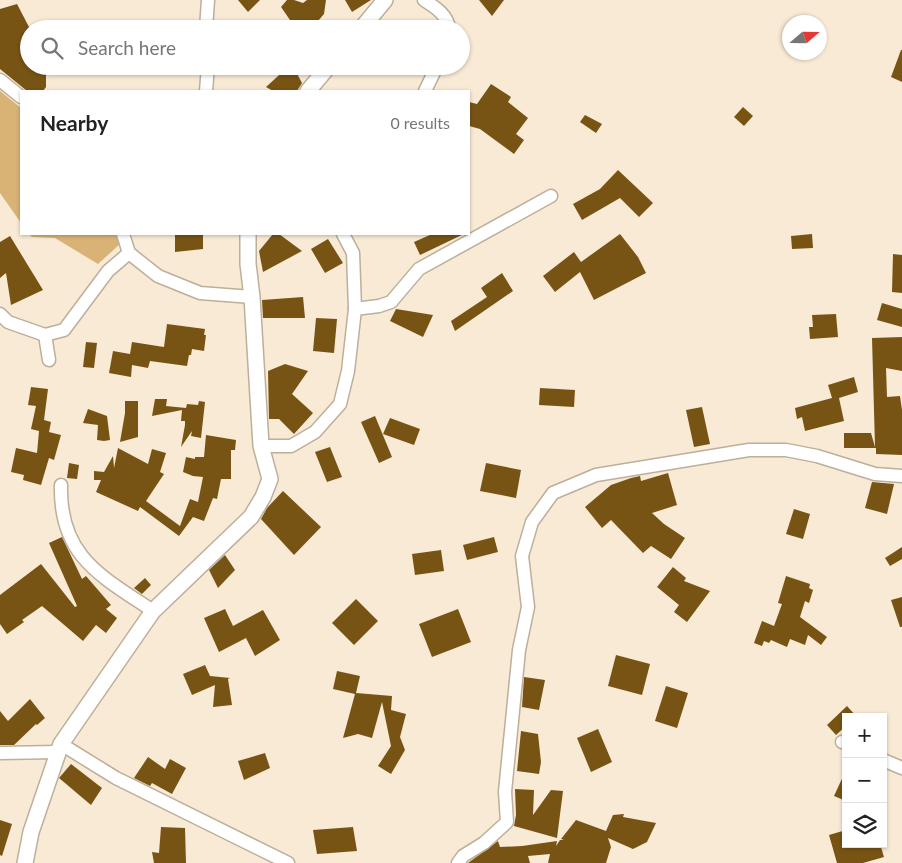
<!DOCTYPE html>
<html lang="en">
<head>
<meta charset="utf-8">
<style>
	body { margin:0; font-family:Lato,sans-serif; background:#f6f6f6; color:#222 }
	.controls { position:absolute; right:15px; bottom:15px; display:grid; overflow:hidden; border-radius:0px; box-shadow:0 1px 4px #0004 }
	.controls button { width:45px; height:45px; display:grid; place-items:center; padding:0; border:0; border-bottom:1px solid #e0e0e0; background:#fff; color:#222; font:25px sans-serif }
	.compass { position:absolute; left:782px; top:15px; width:45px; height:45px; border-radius:50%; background:#fff; box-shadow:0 1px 4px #0004; rotate:70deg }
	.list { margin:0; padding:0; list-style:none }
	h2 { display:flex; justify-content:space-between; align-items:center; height:65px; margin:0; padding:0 20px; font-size:21px }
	h2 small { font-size:16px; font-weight:400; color:#767676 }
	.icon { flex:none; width:28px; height:28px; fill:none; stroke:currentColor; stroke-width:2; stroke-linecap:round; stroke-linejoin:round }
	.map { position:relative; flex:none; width:902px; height:863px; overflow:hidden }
	.search { position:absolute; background:#fff; box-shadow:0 1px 4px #0004; left:20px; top:20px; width:450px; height:55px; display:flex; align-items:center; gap:12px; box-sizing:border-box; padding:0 18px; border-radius:28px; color:#767676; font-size:19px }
	.panel { position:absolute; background:#fff; box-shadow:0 1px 4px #0004; left:20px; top:90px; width:450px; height:145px; border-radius:0px }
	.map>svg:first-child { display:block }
</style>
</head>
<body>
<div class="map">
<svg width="902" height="863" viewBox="0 0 902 863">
	<rect width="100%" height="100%" fill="#f8ead5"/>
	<g fill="#d9b276">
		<path d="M0,91L21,108V223L0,193Z"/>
		<path d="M29,234H118L121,243L98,264L55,238L32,237Z"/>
	</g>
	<g fill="#785414">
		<path d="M238,0H260L248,12Z"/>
		<path d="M287,0H294L303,3L307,0H326L324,14L311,29H284L290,20L281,7Z"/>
		<path d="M345,0H371L352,12Z"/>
		<path d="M479,0H504L492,16Z"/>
		<path d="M17,4L29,27V66H46V87L43,91H27L0,69V9Z"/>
		<path d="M901,50H902V82L891,77Z"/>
		<path d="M289,66H293L302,83L297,91H273L266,87Z"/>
		<path d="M491,84L511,97L508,102L528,118L516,134L524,140L514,154L480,129L469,126V102L477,104Z"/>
		<path d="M743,107L753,116L744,126L734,117Z"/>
		<path d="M585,115L602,124L596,133L580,122Z"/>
		<path d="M618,170L653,203L639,217L620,198L582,220L573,204L600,189Z"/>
		<path d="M175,234H203V249L175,252Z"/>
		<path d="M273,234H279L302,251L263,272L259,251Z"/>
		<path d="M432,234H464L420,255L414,242Z"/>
		<path d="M620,234L638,257L646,273L594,300L580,272L555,292L543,276L574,252L581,262Z"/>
		<path d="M812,234L813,248L792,249L791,236Z"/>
		<path d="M10,236L43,290L11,305L6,273L0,278V242Z"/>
		<path d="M328,239L343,263L325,273L311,249Z"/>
		<path d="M893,254L902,255V293L892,292Z"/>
		<path d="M502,273L513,291L455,331L451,321L487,297L481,288Z"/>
		<path d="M303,297L305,318H263L262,300Z"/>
		<path d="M882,303L902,309V327L877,320Z"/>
		<path d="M396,309L433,315L423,337L390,321Z"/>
		<path d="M836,314L838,337L810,339L809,327H813L812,315Z"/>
		<path d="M316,318L337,319L334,353L313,351Z"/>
		<path d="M167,324L205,329L204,335H206L204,351L192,349L191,355H189L187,366L150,361L148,368L132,365L131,377L109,373L113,351L130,354L132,342L164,347Z"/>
		<path d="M902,337V371L886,368L887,397L900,396L902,410V455L876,454V448H844V433H871L875,447L872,338Z"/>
		<path d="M86,342L97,343L94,368L83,367Z"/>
		<path d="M285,364L308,371L292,394L313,413L294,434L279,419H269L268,371Z"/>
		<path d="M854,377L858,392L839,398L844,421L805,431L802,417L797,419L795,408L832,398L828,385Z"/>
		<path d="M31,387L48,389L44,420L51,422L49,432L61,435L54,460L49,458L41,485L23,480L24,475L11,472L16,448L37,453L39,431L31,429L36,406L28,405Z"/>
		<path d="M540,388L575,390L574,407L539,405Z"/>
		<path d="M155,399H167L166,406L186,408L187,404L198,405L199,401L205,402L201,438L191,436L192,431L181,447L185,425V421H181L182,410L152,416Z"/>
		<path d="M125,401H138V437L120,442L125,413Z"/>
		<path d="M702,407L710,444L694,447L686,410Z"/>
		<path d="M88,409L107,416L110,440L104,441L97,440L98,425L83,423Z"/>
		<path d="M375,416L392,457L379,463L361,422Z"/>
		<path d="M390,418L420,429L414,445L383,434Z"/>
		<path d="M206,435L236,440L235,450H231V479H221L217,499L213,498L204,521L193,517L179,536L140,507L138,511L96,492L101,480H94V471L104,472L113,456L114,468L118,448L148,464L152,449L166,453L160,472L164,474L146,501L180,526L190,499L198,502L203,477L193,476L183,472L186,457L195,459V457H204Z"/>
		<path d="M330,447L342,477L327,482L315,452Z"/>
		<path d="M69,463L79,465L77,479L67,478Z"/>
		<path d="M486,463L521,470L516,498L480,491Z"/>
		<path d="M668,473L677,505L652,513L664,524L685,538L671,559L651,546L643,553L611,520L602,528L585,507L611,485L631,478L640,476L641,481Z"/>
		<path d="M872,482L894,484L887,514L865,508Z"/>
		<path d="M283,491L321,527L294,555L261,519L267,508Z"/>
		<path d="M794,509L810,514L803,539L786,534Z"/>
		<path d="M62,537L82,579L86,576L111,605L106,609L117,618L106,633L96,625L83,641L42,606L22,620L24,622L7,634L0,624V595L41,564L75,607L77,606L49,543Z"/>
		<path d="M494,537L498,552L467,560L463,545Z"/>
		<path d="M902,547V559L890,566L885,558Z"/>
		<path d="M441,550L444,571L415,575L412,554Z"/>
		<path d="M225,555L235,570L218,588L209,570Z"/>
		<path d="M673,567L686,578L684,581L710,591L687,622L674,612L679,605L657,587Z"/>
		<path d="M786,576L810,584L809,588L813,590L809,603L805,601L800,617L827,637L821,645L808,635L805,645L790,639L787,647L771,640L769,643L764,641L762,646L754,643L762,621L774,626L782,604L778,603Z"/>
		<path d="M145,578L151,585L142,594L134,588Z"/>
		<path d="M902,597V627H900L891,600Z"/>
		<path d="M356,599L378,621L354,645L332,623Z"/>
		<path d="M225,609L233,626L263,610L280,640L255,656L246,638L219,652L204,618Z"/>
		<path d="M458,609L471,642L432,657L419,624Z"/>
		<path d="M616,655L650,664L642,695L608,686Z"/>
		<path d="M205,665L210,676L230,678L228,679L232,705L213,707L215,685L192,695L183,674Z"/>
		<path d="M337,671L360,676L356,693L392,696L391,710L406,714L400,737L405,750L391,774L378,766L391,746L382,702L372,738L358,734L343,738L355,694L333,689Z"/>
		<path d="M524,677L545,680L539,710L522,707Z"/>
		<path d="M666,686L688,693L677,728L655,721Z"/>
		<path d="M30,699L45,718L37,725L36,724L14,745H0V711L8,721Z"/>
		<path d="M847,706L857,717H846V726L836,735L827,725Z"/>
		<path d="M598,729L612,762L591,772L577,738Z"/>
		<path d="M521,731L538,734L541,762L539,774L517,771Z"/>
		<path d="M265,753L270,768L244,780L238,761Z"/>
		<path d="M148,757L165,769L170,759L186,768L172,794L152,783L150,786L134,778Z"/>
		<path d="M71,764L102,788L91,805L59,778Z"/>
		<path d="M846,770V801L834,796Z"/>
		<path d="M515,789L534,790L533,815L551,790L563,791L557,838L514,826L516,815Z"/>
		<path d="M624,814L623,817L656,823L647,842L633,849L608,838L611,847L606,863H548L550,854L528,856L530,863H468L498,841L500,847L522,846L557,841L556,846L560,840H564L561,839L576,820L606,831L613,815Z"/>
		<path d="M0,820L12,824L2,856L0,855Z"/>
		<path d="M161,827L185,828L186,863H154L152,852L159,853Z"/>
		<path d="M353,827L357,851L317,854L313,830Z"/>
		<path d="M846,830V844H880L884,857L863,863H837L829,835Z"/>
	</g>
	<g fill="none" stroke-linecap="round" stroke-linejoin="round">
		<defs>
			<g id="minor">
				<path d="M424,0C435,7 448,15 449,29"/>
				<path d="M206,29L208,0"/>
				<path d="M0,80L21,97"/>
				<path d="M206,91L208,66"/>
				<path d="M425,91L437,66"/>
				<path d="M123,234L129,253L158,276L200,293L252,297"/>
				<path d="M355,309L379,306L391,302L419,269L551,196"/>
				<path d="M0,314L8,322L45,335L64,330L108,271L129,253"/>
				<path d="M45,335L49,360"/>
				<path d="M261,446H291L315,432L340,404L348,371L355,309L353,253L343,234"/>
				<path d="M61,485C59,556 101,576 153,611"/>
				<path d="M842,742L846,743"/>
				<path d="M61,744L116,778L288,863"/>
				<path d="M0,753L58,752"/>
				<path d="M883,760L902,768"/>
				<path d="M458,863L463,856L484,843L507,822L505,792L519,650L528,607L522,556L532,522L553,493L596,475L749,450H786L817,456L875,474L902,476"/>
			</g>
			<g id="tertiary">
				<path d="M361,29L385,0"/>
				<path d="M308,91L329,66"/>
				<path d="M25,863L31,832L61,744L153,611L251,517L263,497L270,479L261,446L252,297L248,264V234"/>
			</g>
		</defs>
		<use href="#minor" stroke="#bcaf9b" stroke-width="15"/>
		<use href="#tertiary" stroke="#bcaf9b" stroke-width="18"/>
		<use href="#minor" stroke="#fff" stroke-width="12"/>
		<use href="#tertiary" stroke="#fff" stroke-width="15"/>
	</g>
</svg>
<div class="controls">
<button>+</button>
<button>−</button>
<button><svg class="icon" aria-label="layers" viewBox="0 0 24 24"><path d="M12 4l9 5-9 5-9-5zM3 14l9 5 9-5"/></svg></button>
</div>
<svg class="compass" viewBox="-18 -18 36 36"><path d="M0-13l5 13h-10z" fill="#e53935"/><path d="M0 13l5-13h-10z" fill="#767676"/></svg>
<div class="search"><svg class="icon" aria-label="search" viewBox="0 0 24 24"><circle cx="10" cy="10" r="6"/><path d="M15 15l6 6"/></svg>Search here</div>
<section class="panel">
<h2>Nearby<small>0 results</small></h2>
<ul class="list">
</ul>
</section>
</div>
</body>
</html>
